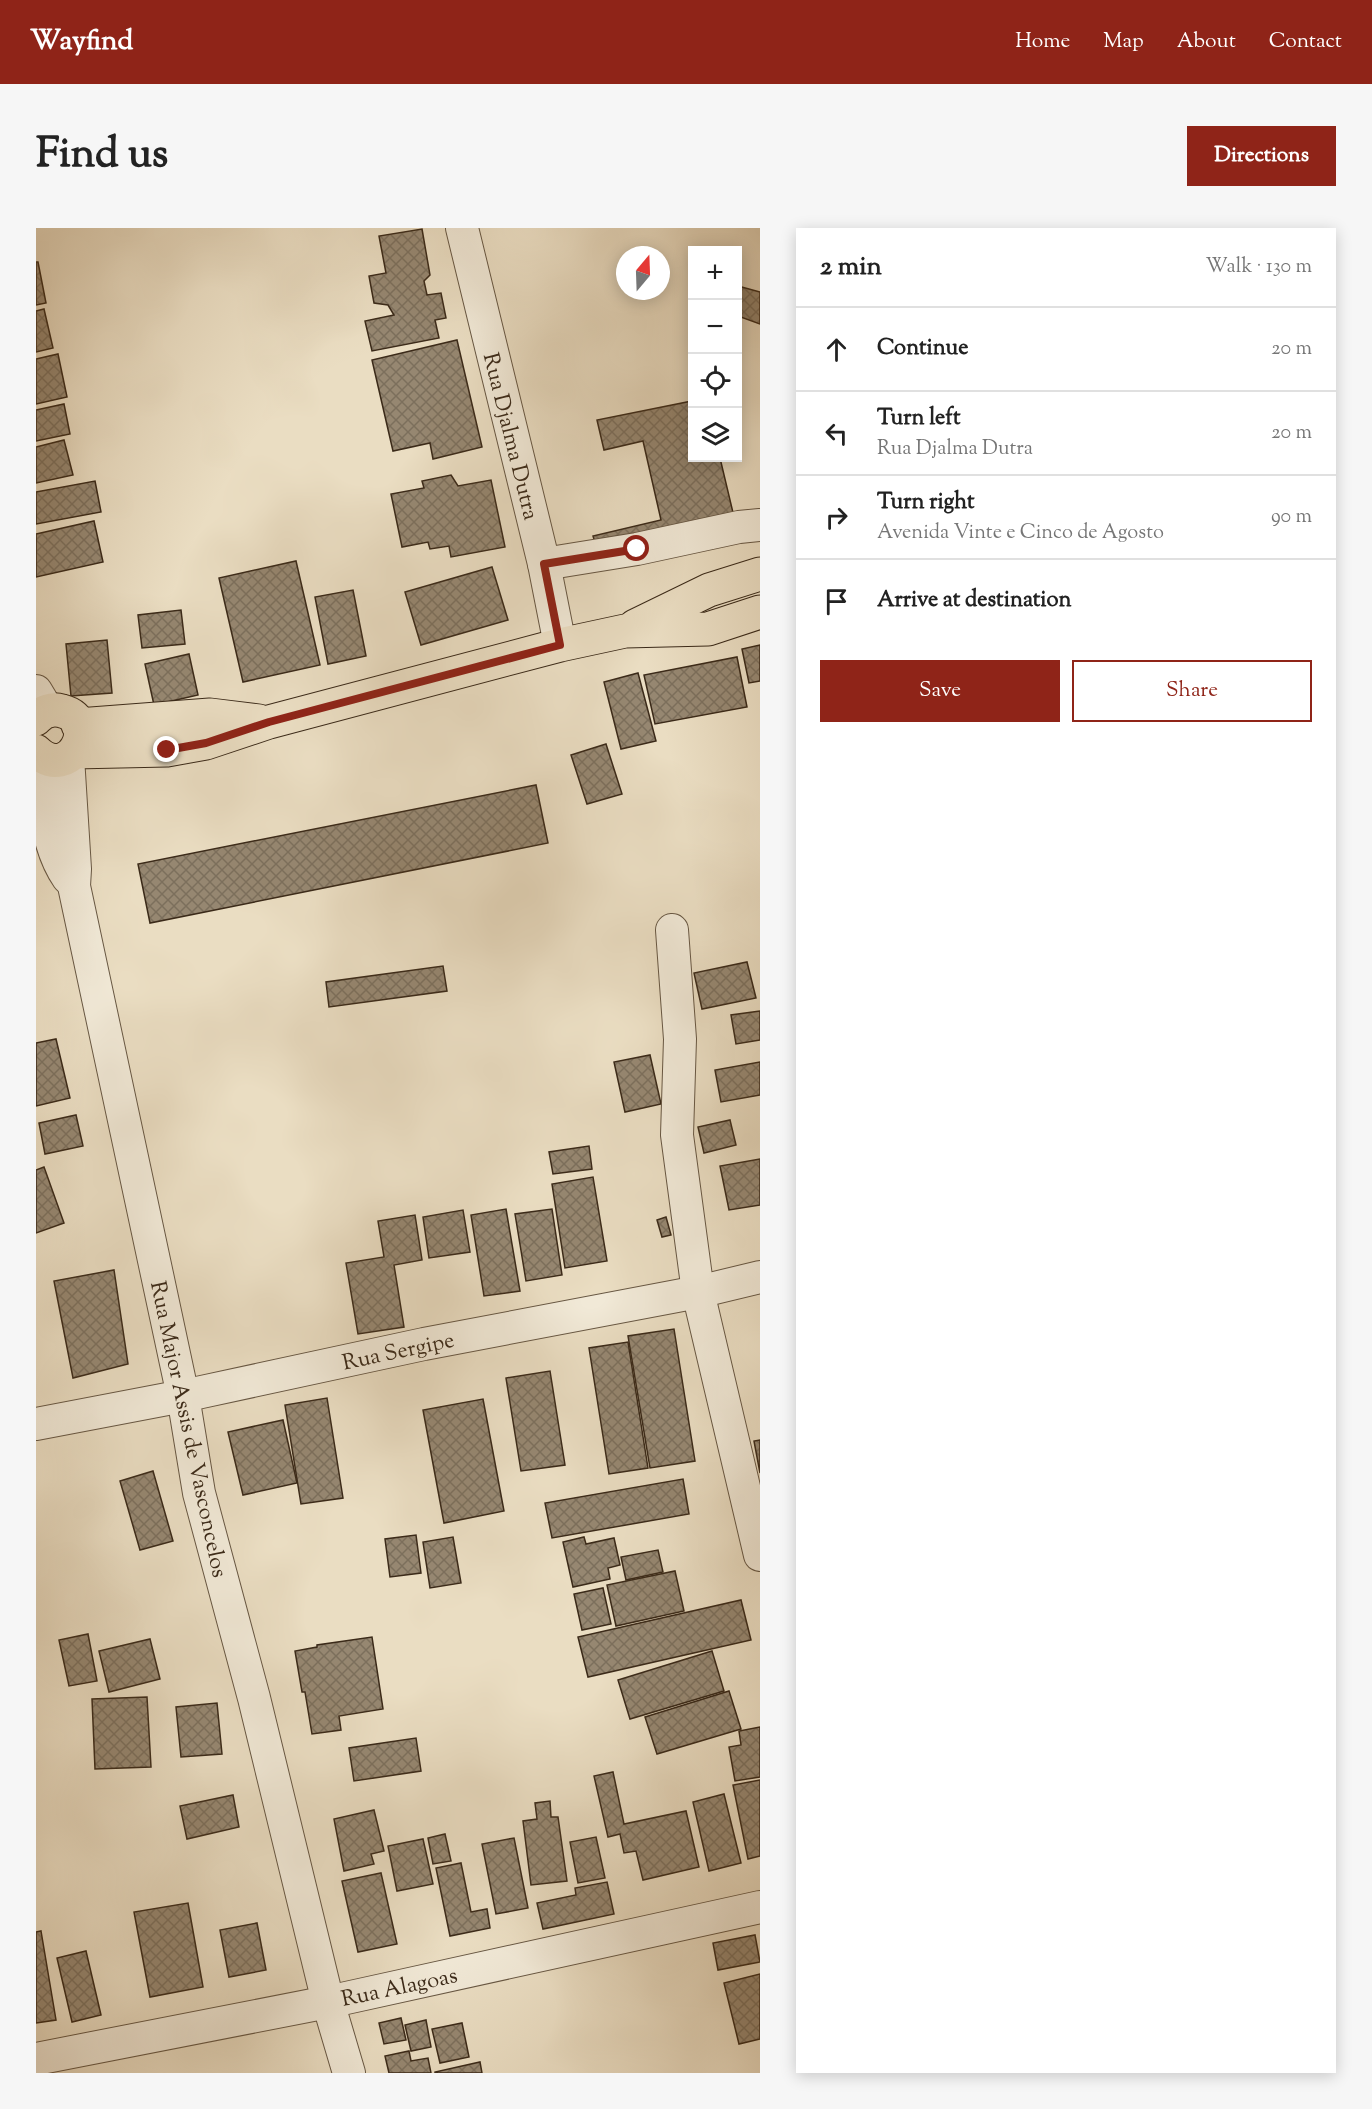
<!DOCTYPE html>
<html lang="en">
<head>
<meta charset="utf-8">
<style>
	body { margin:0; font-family:"Sorts Mill Goudy",serif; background:#f6f6f6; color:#222 }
	.controls { position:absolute; right:18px; top:18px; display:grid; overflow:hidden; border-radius:0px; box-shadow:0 3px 15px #0003 }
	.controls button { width:54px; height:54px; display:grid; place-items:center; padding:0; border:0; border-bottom:2px solid #e0e0e0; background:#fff; color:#222; font:30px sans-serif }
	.compass { position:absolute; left:580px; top:18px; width:54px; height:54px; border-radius:50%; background:#fff; box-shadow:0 3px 15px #0003; rotate:19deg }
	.stop { position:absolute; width:18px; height:18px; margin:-14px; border:4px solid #8f2418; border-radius:50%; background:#fff }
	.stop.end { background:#8f2418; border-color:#fff; box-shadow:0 2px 6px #0008 }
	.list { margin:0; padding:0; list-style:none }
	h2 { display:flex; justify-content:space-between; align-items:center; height:78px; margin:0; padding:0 24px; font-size:26px }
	h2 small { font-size:20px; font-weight:400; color:#767676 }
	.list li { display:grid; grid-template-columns:39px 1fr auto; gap:18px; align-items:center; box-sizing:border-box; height:84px; padding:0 24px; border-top:2px solid #e0e0e0 }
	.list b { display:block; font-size:22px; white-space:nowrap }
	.list p { margin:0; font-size:20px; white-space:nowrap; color:#767676 }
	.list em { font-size:20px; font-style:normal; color:#767676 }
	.actions { display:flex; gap:12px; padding:18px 24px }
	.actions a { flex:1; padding:14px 0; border:2px solid #8f2418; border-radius:0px; text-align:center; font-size:21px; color:#8f2418 }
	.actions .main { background:#8f2418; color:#fff }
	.icon { flex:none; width:33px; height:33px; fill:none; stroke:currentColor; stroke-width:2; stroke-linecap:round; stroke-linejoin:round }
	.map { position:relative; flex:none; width:724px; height:1845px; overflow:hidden; border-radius:0px }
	header { display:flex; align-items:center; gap:36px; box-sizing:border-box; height:84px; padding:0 30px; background:#8f2418; color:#fff }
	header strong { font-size:28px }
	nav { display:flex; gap:33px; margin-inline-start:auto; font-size:21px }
	.intro { display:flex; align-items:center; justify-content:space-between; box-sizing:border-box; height:144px; padding:0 36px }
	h1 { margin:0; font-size:42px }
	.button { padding:15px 27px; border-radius:0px; background:#8f2418; color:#fff; font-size:21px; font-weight:700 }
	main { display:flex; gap:36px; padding:0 36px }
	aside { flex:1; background:#fff; border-radius:0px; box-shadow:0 3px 15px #0003 }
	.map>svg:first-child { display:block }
</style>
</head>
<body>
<header>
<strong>Wayfind</strong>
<nav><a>Home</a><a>Map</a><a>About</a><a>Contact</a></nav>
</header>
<div class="intro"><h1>Find us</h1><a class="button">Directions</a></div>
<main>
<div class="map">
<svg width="724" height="1845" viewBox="0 0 724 1845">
	<defs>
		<pattern id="building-cross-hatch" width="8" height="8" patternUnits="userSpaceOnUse" patternTransform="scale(1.5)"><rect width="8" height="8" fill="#968771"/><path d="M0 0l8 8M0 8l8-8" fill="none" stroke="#7c6f5c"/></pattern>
	</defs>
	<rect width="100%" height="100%" fill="#eaddc2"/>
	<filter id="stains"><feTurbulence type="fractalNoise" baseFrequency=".00333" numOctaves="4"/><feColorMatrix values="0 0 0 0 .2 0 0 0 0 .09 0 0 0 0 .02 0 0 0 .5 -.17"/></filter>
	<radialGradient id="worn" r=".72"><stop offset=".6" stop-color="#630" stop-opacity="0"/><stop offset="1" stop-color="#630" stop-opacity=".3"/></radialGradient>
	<g fill="url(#building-cross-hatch)" stroke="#3b2a19" stroke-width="1.5">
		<path d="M386,1L394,47L388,53L391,67L405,65L410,90L399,92L403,110L336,123L329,93L358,87L352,77L338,75L333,48L350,45L343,8Z"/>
		<path d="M0,34H2L10,75L0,77Z"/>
		<path d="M702,58L724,64V96L702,88Z"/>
		<path d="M8,81L17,120L0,124V83Z"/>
		<path d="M421,112L446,219L397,231L394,215L357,223L336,132Z"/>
		<path d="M22,126L31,169L0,176V131Z"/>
		<path d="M656,173V230H684L699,293L562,324L557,308L625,292L607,213L568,222L561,192Z"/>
		<path d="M28,176L34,206L0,213V182Z"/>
		<path d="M28,212L37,247L0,255V219Z"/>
		<path d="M415,247L422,258L455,252L469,319L415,329L413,318L394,321L392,314L366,319L355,266L388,260L386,253Z"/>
		<path d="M59,253L65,284L0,296V264Z"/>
		<path d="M58,293L67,334L0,349V306Z"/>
		<path d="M260,333L284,437L207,454L183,350Z"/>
		<path d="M456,339L472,392L385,417L369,364Z"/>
		<path d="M317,362L330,428L292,436L279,369Z"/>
		<path d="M145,382L149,416L106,420L102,387Z"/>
		<path d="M71,412L76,465L35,468L30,416Z"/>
		<path d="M724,417V453L713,455L706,421Z"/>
		<path d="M153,426L162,467L118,477L109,436Z"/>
		<path d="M701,429L711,479L619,496L608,447Z"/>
		<path d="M602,445L620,513L585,521L568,454Z"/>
		<path d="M570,516L586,566L551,576L535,527Z"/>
		<path d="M500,557L512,615L114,695L102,636Z"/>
		<path d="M711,734L720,770L666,781L658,745Z"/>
		<path d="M407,738L411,763L293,779L290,754Z"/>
		<path d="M724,783V812L700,816L695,787Z"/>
		<path d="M20,811L34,870L0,878V815Z"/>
		<path d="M614,827L625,876L589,884L578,834Z"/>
		<path d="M724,834V867L685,874L679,842Z"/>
		<path d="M40,887L47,918L9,926L3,895Z"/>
		<path d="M694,892L700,917L668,925L662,899Z"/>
		<path d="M553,918L556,941L517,946L513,924Z"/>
		<path d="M724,931V977L693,982L684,938Z"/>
		<path d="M8,939L28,995L0,1005V942Z"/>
		<path d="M557,949L571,1033L529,1040L516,956Z"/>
		<path d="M470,981L484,1063L448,1068L435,987Z"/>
		<path d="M516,981L526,1047L490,1053L479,986Z"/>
		<path d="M427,982L434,1024L393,1030L387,989Z"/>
		<path d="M379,987L386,1032L358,1037L368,1099L322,1106L310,1035L348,1029L342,993Z"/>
		<path d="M630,989L635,1007L626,1009L621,992Z"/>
		<path d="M78,1042L92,1136L37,1150L18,1053Z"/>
		<path d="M638,1101L659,1233L614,1240L592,1108Z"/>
		<path d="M592,1114L612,1240L573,1246L553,1120Z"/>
		<path d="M514,1143L529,1237L485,1243L470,1150Z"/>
		<path d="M291,1170L307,1270L265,1276L249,1177Z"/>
		<path d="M447,1171L468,1283L408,1295L387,1182Z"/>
		<path d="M247,1192L261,1255L207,1267L192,1204Z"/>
		<path d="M724,1212V1245L718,1213Z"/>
		<path d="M117,1243L137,1313L104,1322L84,1253Z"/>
		<path d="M647,1251L653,1286L516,1310L509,1275Z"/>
		<path d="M380,1307L385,1345L354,1349L349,1311Z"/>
		<path d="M417,1309L425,1355L394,1360L387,1314Z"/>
		<path d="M548,1309L550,1316L578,1310L584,1337L572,1340L574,1351L537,1359L527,1314Z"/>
		<path d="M622,1322L627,1344L590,1352L585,1329Z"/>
		<path d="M639,1343L648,1383L580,1398L571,1357Z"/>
		<path d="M567,1360L575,1396L546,1402L538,1366Z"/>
		<path d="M705,1372L715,1412L552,1449L542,1409Z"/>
		<path d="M52,1406L61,1453L33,1458L23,1412Z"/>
		<path d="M336,1409L347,1481L303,1488L305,1502L276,1506L269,1464H266L259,1423L281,1419V1417Z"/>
		<path d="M114,1411L124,1451L73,1464L63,1423Z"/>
		<path d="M676,1423L688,1463L594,1491L582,1452Z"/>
		<path d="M693,1463L705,1501L621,1526L609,1489Z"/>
		<path d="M111,1469L115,1539L59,1541L56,1471Z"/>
		<path d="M181,1475L186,1526L145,1529L140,1479Z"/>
		<path d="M724,1499V1549L699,1553L693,1519L705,1517L703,1503Z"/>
		<path d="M380,1510L385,1543L318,1553L313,1520Z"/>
		<path d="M577,1544L588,1596L650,1583L663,1639L607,1652L600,1623L588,1625L584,1606L572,1609L558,1548Z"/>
		<path d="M724,1552V1628L712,1631L697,1557Z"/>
		<path d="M688,1566L705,1635L673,1643L657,1574Z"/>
		<path d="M197,1567L203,1599L151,1611L144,1578Z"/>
		<path d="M514,1573L515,1589H522L531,1653L495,1657L487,1593L501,1591L499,1575Z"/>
		<path d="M338,1582L348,1623L335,1626L338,1636L308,1643L298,1591Z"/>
		<path d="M409,1606L415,1633L397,1636L392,1610Z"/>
		<path d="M560,1609L569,1650L542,1655L534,1614Z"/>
		<path d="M478,1610L492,1680L460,1686L446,1616Z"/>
		<path d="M387,1611L397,1656L361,1663L352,1618Z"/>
		<path d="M425,1635L435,1684L451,1681L454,1700L414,1708L400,1640Z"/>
		<path d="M345,1645L361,1716L322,1724L306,1653Z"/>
		<path d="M571,1654L578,1686L507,1701L501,1675L540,1667L539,1660Z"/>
		<path d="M152,1675L167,1759L114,1769L98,1684Z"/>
		<path d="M221,1695L230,1742L193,1749L184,1702Z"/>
		<path d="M5,1703L20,1792L0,1795V1704Z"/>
		<path d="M719,1707L724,1734L682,1742L677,1715Z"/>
		<path d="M50,1723L65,1787L36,1794L21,1730Z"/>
		<path d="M724,1746V1811L703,1816L688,1755Z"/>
		<path d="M365,1790L370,1812L348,1816L343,1795Z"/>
		<path d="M390,1792L395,1819L375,1823L369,1797Z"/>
		<path d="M426,1795L433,1829L404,1835L396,1801Z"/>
		<path d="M373,1823L375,1833L392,1830L395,1845H353L349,1828Z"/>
		<path d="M444,1834L446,1845H399V1844Z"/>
	</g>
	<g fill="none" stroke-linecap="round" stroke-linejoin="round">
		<defs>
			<g id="minor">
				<path d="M426,0L508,336L524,417"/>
				<path d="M508,336L601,321L703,299L724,297"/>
				<path d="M0,463L12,483"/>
				<path d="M3,526C8,568 8,615 32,650"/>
				<path d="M32,529L39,641L38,658L147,1168L163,1265L218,1470L292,1774L313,1845"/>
				<path d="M636,702L644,811L641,907L662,1064L724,1327"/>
				<path d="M0,1196L147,1168L388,1116L662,1064L724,1049"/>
				<path d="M0,1831L292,1774L724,1679"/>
			</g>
			<g id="major">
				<path d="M599,398L673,362L724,346"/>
				<path d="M0,491C7,483 16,480 26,483C66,493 34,556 0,523"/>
				<path d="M42,497L174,487L223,493"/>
				<path d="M38,524L131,522L170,515L233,494L524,417L589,403L672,401L724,384"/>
			</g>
		</defs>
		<use href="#minor" stroke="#675743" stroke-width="34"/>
		<use href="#major" stroke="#3b2a19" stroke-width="35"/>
		<use href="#minor" stroke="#f1e9d7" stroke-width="32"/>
		<use href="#major" stroke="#eaddc2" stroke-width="33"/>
	</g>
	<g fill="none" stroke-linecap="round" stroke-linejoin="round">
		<path stroke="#8f2418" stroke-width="8" d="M131,522L170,515L233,494L524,417L508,336L601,321"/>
	</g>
	<g text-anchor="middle" stroke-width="5" stroke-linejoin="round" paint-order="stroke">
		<g font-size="22" fill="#3b2a19" stroke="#f1e9d7">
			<text transform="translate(476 208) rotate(76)" y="8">Rua Djalma Dutra</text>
			<text transform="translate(362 1122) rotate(-12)" y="8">Rua Sergipe</text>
			<text transform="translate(154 1201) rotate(78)" y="8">Rua Major Assis de Vasconcelos</text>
			<text transform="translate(363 1758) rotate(-12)" y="8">Rua Alagoas</text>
		</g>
	</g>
	<rect width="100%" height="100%" filter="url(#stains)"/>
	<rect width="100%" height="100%" fill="url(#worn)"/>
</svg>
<div class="controls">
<button>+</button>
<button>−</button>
<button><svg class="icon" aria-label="locate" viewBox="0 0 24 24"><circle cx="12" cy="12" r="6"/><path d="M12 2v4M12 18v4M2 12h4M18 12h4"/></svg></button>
<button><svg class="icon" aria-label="layers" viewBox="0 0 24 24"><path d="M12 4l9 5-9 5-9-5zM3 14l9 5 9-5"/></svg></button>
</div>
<svg class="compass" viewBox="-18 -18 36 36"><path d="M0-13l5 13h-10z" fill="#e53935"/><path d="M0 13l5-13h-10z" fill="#767676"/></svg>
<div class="stop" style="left:601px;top:321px"></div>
<div class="stop end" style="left:131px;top:522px"></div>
</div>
<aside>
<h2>2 min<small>Walk · 130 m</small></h2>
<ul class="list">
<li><svg class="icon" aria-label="ahead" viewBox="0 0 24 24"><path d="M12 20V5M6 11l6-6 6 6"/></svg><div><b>Continue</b></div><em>20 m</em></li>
<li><svg class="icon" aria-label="left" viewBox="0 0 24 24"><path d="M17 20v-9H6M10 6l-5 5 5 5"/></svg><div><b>Turn left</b><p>Rua Djalma Dutra</p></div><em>20 m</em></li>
<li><svg class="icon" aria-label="right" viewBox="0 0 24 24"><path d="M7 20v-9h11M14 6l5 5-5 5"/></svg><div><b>Turn right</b><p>Avenida Vinte e Cinco de Agosto</p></div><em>90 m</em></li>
<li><svg class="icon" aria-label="arrive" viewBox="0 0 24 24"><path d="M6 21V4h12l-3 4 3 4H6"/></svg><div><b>Arrive at destination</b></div></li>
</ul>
<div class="actions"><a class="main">Save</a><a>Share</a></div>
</aside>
</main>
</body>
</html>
